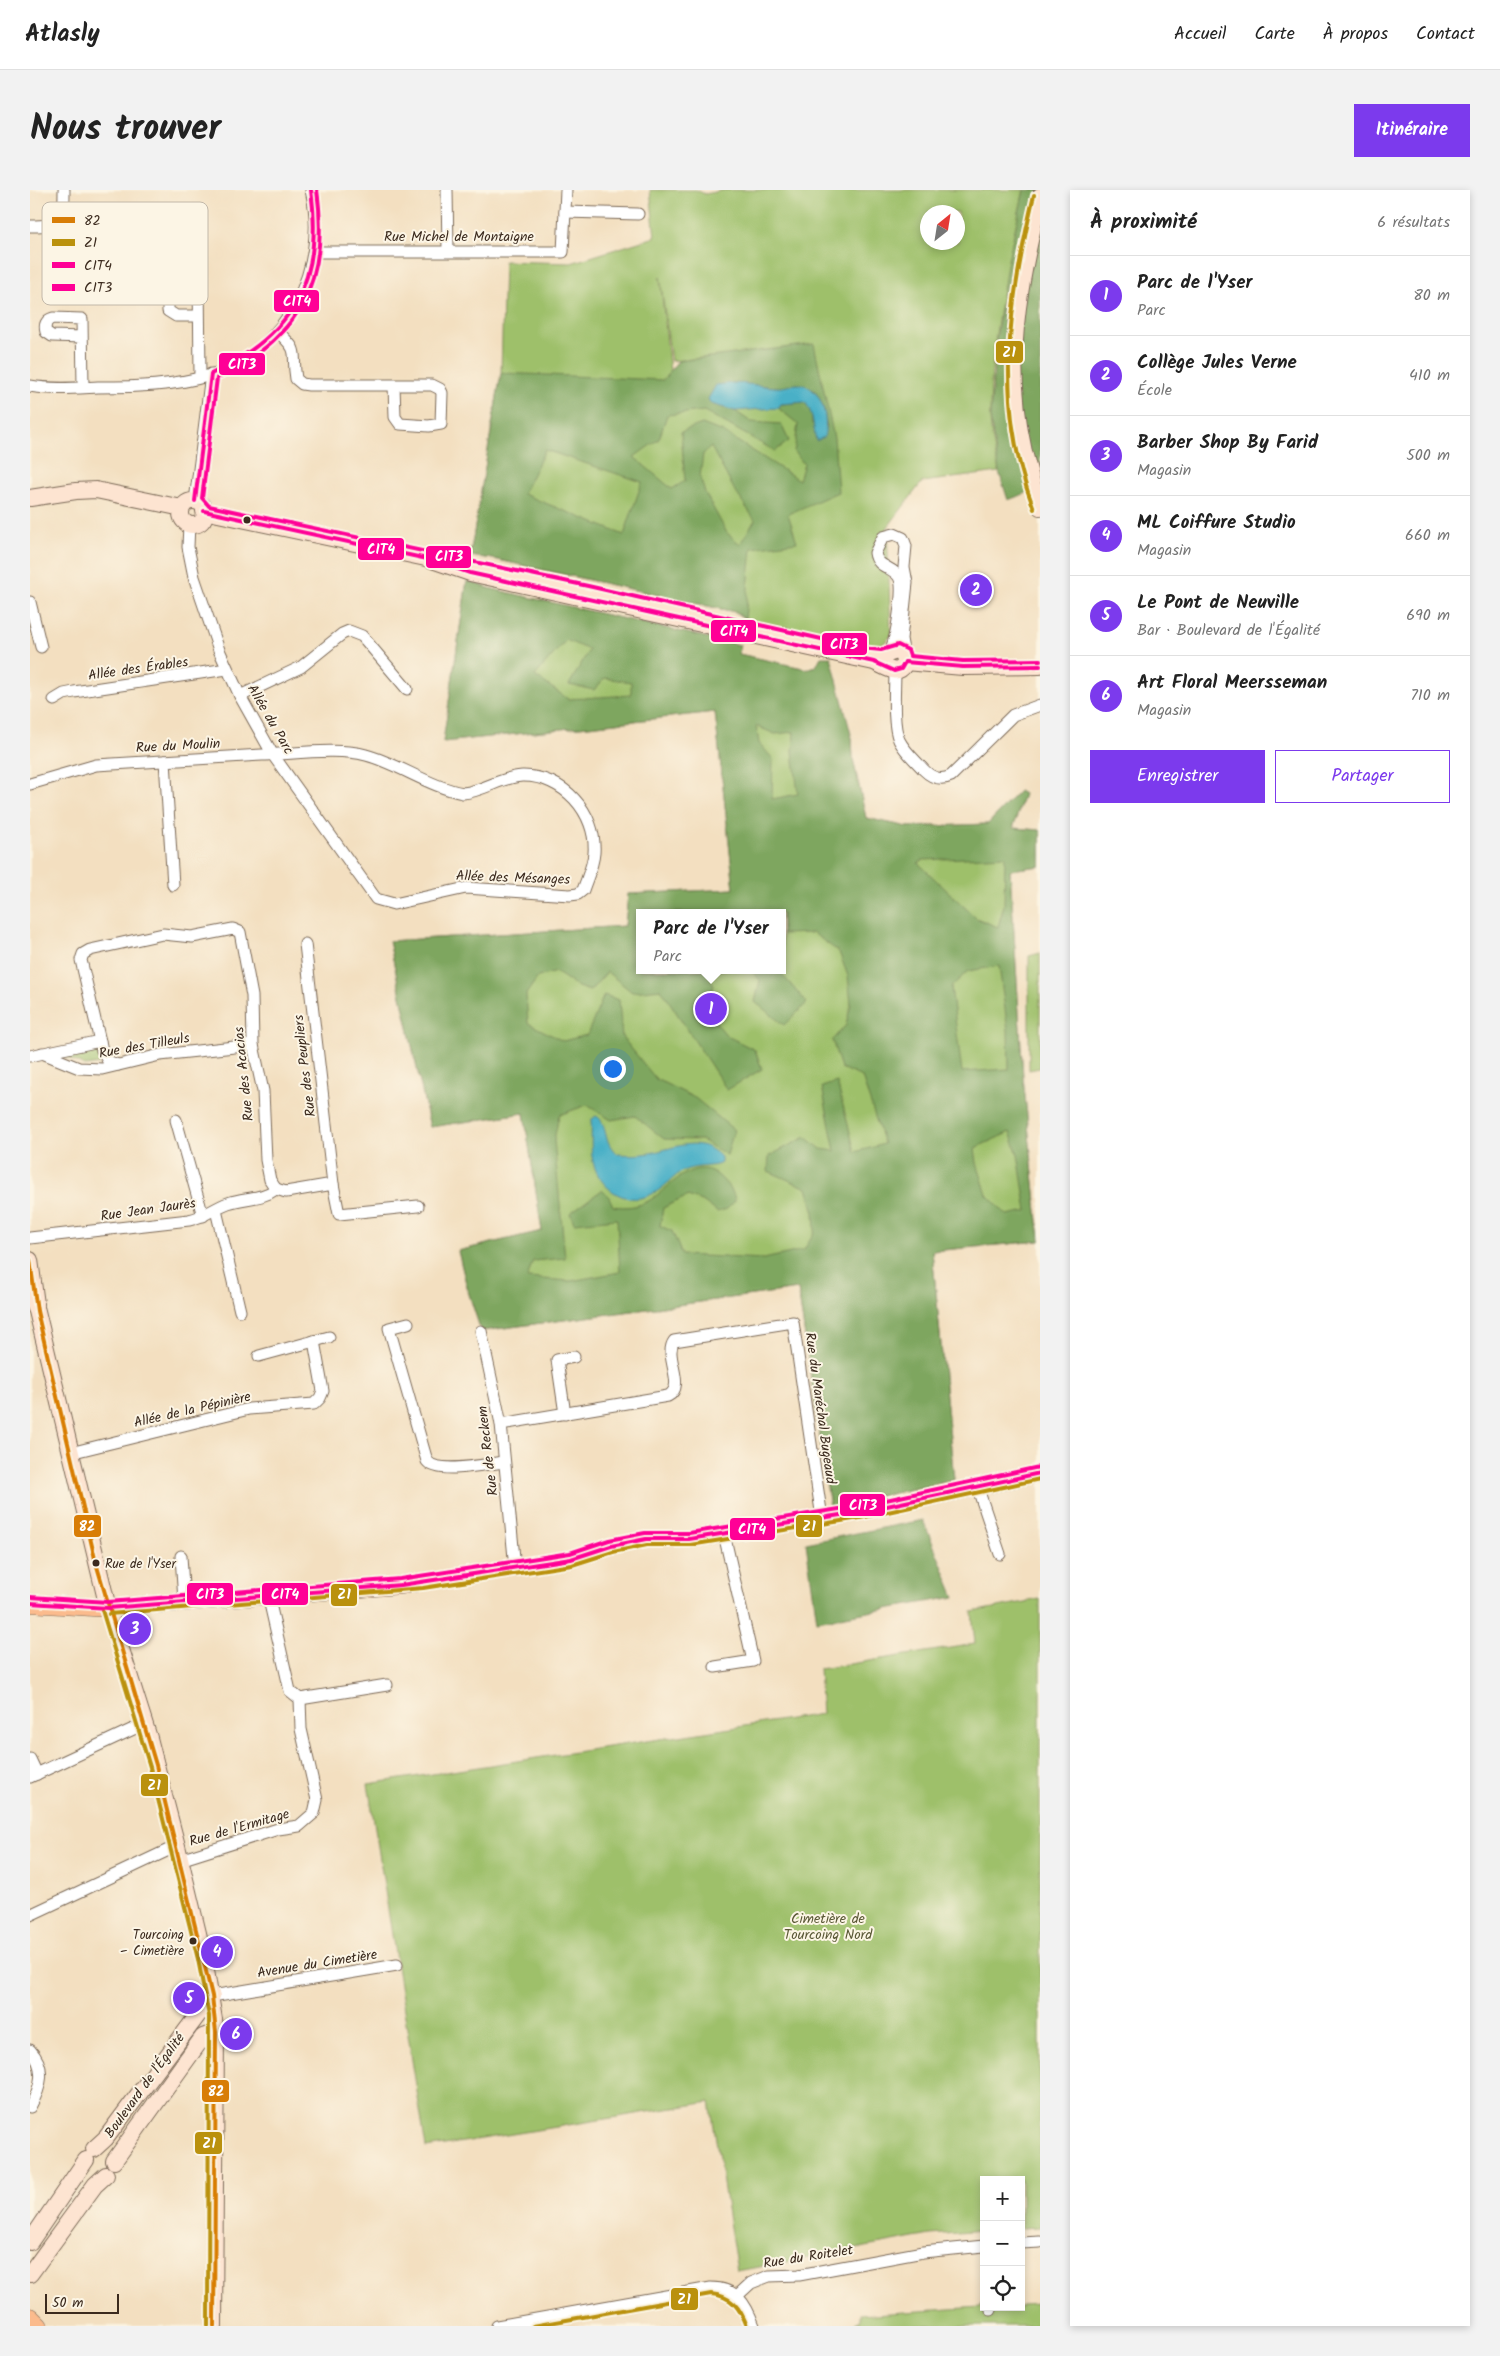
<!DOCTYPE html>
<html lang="fr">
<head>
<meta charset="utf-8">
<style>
	body { margin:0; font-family:Kalam,sans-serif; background:#f2f2f2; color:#222 }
	.controls { position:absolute; right:15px; bottom:15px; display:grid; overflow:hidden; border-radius:0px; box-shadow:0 2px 8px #0003 }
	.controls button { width:45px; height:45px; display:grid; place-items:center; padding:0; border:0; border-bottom:1px solid #e0e0e0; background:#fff; color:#222; font:25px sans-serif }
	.compass { position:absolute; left:890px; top:15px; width:45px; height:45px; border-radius:50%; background:#fff; box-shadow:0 2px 8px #0003; rotate:30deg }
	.scale { position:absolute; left:15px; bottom:12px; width:74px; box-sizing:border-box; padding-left:5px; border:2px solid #3b2a1e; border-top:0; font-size:14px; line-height:18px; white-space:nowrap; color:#3b2a1e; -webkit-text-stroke:4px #fcf5e5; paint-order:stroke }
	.you { position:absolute; left:582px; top:878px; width:18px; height:18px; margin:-12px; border:4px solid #fff; border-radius:50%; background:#1a73e8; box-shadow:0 0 0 8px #1a73e833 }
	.badge { display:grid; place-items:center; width:32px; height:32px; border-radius:50%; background:#7c3aed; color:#fff; font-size:16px; font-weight:700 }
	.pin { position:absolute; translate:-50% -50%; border:2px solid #fff; box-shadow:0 1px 5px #0006 }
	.popup { position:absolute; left:606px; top:719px; width:150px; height:65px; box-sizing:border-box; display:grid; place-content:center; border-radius:0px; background:#fff; filter:drop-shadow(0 1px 4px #0005); font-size:16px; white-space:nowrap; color:#767676 }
	.popup b { font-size:19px; color:#222 }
	.popup::after { content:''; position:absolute; left:50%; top:100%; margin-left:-10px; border:10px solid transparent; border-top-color:#fff }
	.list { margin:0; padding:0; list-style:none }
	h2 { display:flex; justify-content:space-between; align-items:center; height:65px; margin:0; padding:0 20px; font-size:21px }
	h2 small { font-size:16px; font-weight:400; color:#767676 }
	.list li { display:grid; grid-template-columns:32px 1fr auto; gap:15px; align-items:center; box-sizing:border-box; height:80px; padding:0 20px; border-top:1px solid #e0e0e0 }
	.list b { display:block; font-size:19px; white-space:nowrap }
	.list p { margin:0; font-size:16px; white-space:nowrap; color:#767676 }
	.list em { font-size:16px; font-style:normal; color:#767676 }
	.actions { display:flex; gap:10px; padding:15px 20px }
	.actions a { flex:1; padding:11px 0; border:1px solid #7c3aed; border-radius:0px; text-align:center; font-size:18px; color:#7c3aed }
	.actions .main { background:#7c3aed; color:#fff }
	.icon { flex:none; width:28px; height:28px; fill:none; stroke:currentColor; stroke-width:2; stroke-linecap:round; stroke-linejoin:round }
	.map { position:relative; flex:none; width:1010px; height:2136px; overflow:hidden; border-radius:0px }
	header { display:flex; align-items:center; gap:30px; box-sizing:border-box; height:70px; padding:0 25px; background:#fff; border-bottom:1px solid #e0e0e0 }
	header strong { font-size:24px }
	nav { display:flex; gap:28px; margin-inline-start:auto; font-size:18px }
	.intro { display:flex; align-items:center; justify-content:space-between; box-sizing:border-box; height:120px; padding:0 30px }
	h1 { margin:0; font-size:35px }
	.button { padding:12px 22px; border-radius:0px; background:#7c3aed; color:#fff; font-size:18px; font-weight:700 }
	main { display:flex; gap:30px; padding:0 30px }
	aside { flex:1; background:#fff; border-radius:0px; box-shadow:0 2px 8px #0003 }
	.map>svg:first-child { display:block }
</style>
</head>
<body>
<header>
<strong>Atlasly</strong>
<nav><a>Accueil</a><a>Carte</a><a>À propos</a><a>Contact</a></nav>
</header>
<div class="intro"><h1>Nous trouver</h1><a class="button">Itinéraire</a></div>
<main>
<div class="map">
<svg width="1010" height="2136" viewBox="0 0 1010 2136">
	<rect width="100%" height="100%" fill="#fcf5e5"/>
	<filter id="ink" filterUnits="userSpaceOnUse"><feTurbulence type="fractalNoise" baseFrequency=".02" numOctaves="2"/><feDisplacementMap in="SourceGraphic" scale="10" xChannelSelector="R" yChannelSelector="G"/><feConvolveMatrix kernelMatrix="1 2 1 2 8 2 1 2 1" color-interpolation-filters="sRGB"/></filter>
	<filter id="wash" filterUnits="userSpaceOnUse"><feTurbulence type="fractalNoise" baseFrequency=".0096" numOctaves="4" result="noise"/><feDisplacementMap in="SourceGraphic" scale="20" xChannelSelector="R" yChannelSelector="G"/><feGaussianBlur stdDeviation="1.12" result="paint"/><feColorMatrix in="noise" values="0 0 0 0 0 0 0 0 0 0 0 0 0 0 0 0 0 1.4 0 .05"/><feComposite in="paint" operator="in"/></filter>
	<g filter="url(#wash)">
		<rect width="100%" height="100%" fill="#f3dfc0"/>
		<g fill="#9ec06a" stroke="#6c7544" fill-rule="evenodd">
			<path d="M620,0H666L675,4L695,0H994C978,73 960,150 960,225C960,244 966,264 969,282L892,292L857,338L861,446L854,453L844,456L715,429L705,422L464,369L440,366L471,183L474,71L541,73L625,47ZM898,22H928V52H898ZM630,87L641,171L686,167L648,171L640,181Z"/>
			<path d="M437,391L462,399L710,455L709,464L777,479L786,476L791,467L822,548L823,569L836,628L878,637L958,634L989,601L994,604L983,638L1010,640V676L980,680L993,887L1010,1051L902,1061L924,1290L800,1317L768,1099L451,1141L438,1101L428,1061L512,1041L494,923L400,937L359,751L595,736L598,704L704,699L685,522L413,552ZM610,723H752V780H610Z"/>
			<path d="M1010,763V878L999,880V766Z"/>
			<path d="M59,858L68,863L70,874L55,876L33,866V864Z"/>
			<path d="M1010,1409V2037L991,2038V1990H954V2041L900,2045L707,2081L680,1912L396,1958L338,1594L792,1524L789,1479L945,1454L942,1422Z"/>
			<path d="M951,2113H954V2117H991V2115L1010,2114V2136H826V2132L830,2131V2125L950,2117Z"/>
		</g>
		<g fill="#7ea65e" stroke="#5c683e" fill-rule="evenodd">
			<path d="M994,0H1010V298L978,310L969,282L960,227L966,150L977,75Z"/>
			<path d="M784,154L804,248L808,302L758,324L767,352L722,358L715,429L705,422L464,369L440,366L471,183L633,190L648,171ZM702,193L756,198L767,194L785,201L794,219L797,238L782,234V221L775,212L751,214L748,218L768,234L764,262L774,274L769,290L693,242L672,234L651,242L655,291L642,299L604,267L629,249L637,225L674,221L745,261L759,251L751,234L721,232L705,221L681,214ZM681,257L705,301L725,330L710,354L697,343L675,303L670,287L673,264ZM515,260L612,292L594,345L493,304Z"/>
			<path d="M437,391L462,399L710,455L709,464L777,479L786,476L791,467H801L822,548L823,569L836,628L878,637L958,634L989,601L994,604L983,638L1010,640V676L980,680L993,887L1010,1051L902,1061L924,1290L800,1317L768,1099L451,1141L438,1101L428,1061L512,1041L494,923L400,937L359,751L595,736L598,704L704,699L685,522L413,552ZM536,450L559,460L539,495L564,500L575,488L601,492V505L538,509L505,486ZM726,536L745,544L764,542L763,561L768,604L742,609L743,569L729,553ZM975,666L974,715L968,737L946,728L888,673L893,670ZM610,723H752V744L783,743L809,762L818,786L821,814L816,835L802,850L811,878L832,887L854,954L825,962L807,892L792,897L805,961L791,959L776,947L739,966L738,981L777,998L784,1022L785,1041L774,1060L734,1069L652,1065L642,1041L630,1036L633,1018L658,1006L674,1012L687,1022L697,1019L705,1011C704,1001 699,997 692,989C666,962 642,996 620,1010C609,1017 595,1018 583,1016L579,1007L572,1000L540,1023L544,1033L587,1029L590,1082L541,1091L497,1088L503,1071L535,1068L524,950L529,925L557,915L581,930L605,926L634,949L671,950L697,965L704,940L665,908L626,889L592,847L589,810L574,805L557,845L533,851L498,833L496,804L508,787L526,782L548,797L560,801L577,782L602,802L631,799L697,900L732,879L725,860L697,846L676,820L684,795L676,780H610ZM969,776L978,841L979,879L932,882L921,797L938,781ZM980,942L988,965L997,1021L977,1025L957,1005L947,973L945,958Z"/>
			<path d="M720,780H748L777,813L754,835L725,812L730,790Z"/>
			<path d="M893,1330L925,1407L787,1431L776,1353Z"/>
		</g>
		<g fill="#48b0c7" stroke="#426d72">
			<path d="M702,193C716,193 730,196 745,197C755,198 761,194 768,194C792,195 799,229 794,247L786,251C783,237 784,224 775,212L751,214L748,218L705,221L681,214L678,209L686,195Z"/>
			<path d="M566,926C578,931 572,954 588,964C599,965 610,965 620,963C646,958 669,944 691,967V973C685,978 665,974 651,982C642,988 634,998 624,1003C598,1018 570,1000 563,972C560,958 562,944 561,930Z"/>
		</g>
	</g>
	<g filter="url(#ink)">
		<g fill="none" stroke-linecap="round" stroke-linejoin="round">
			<defs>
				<g id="street">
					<path d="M417,0L418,61"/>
					<path d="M535,22L608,24"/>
					<path d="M0,36C33,36 34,32 34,0"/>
					<path d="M284,62H533L536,0"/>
					<path d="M169,126H146L138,121V95L143,87H169L170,187"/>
					<path d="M247,141C272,164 261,160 266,189L272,194L279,195H402L410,199L412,203L411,234L399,236L370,234L365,227L364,195"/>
					<path d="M52,147L22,146L16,142C14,135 16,130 23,128L52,129L53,197"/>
					<path d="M0,196C22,200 46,198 68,197C106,197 144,196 181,185C258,160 299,77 281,0"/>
					<path d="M165,311L181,184"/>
					<path d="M0,412L11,457"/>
					<path d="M860,461C866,450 875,398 869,387C862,376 847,378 845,363L853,347L864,344L873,348L876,356L874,377L877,393L871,449L874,465"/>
					<path d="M865,481C865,499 862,534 869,550C875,562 885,570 894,580C902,588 910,591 921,586L983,525L1010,515"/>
					<path d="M210,506L271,477L312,444L319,441L332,446L377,499"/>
					<path d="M24,510L34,504L44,502L197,479"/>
					<path d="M135,571L143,695"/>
					<path d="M0,594L66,575L232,565C261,564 310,557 336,565C369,574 400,597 433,603C454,601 471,587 492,586C533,585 567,623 564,663C563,676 557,688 553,700L548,704L540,705L436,698L364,714L346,709L243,565L210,506L189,460L164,387L158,357L159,334"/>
					<path d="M275,754L303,994"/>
					<path d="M12,863L49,878L72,879L130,865L223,855"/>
					<path d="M0,866L70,851"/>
					<path d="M88,875L78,871L72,860L51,770L53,764L60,760L133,744L162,747L203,739L210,742L222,806L223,855L233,901L236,970L240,990L246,999"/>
					<path d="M146,930L173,1026"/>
					<path d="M246,999L256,1002L303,994L309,1024L388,1016"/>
					<path d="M186,1020L210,1121"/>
					<path d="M0,1048L159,1030C175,1027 184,1018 198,1013C215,1007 231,1010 246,999"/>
					<path d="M378,1133L359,1138L397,1271C408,1285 457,1274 474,1272"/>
					<path d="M451,1141L471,1234L485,1378"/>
					<path d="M229,1166L299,1147"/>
					<path d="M535,1224L527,1170L544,1167"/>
					<path d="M471,1234L638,1206C657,1196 633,1166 644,1151L763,1132L792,1328"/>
					<path d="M40,1263L219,1219L284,1214L290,1208L293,1201L284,1151"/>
					<path d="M947,1296L970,1364"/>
					<path d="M151,1366L154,1411"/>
					<path d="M685,1477L723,1471L694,1344"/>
					<path d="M270,1509L357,1495"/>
					<path d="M0,1569L7,1584"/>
					<path d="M0,1587L114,1534"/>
					<path d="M150,1670L248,1639L269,1636L284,1623L287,1610L271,1539L270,1509L260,1501L238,1405"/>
					<path d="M0,1725L147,1656"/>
					<path d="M182,1806L367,1775"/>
					<path d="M0,1860C17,1878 11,1897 0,1917"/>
					<path d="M991,2053L1010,2052"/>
					<path d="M708,2105L721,2093L739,2086L769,2085L893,2062L954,2056"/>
					<path d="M961,2117V2120"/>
					<path d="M467,2136L681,2098C707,2098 716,2114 724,2136"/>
				</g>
				<g id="secondary">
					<path d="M1010,6C989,97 973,168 994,262C999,280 1003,300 1010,317"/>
					<path d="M0,308L46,301L66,300L152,318"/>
					<circle cx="163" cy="323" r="12"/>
					<path d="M174,321L557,402L830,464L852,466L867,461L874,465L875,474C867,488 855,476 844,472L440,383L402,370"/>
					<path d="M875,472L933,477L1010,476"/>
					<path d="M0,1070L6,1114"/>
					<path d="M0,1104L7,1121L78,1418L119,1548L147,1656L174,1768L186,1842L184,2136"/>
					<path d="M64,1959L76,1948L182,1806"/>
					<path d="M84,1971L173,1847L186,1842"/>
					<path d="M0,2052L56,1970"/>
					<path d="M0,2084L65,1995L76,1985"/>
				</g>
				<g id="primary">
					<path d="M0,1413L78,1418L371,1395L541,1369L581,1356L616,1349H659L829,1322L1010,1283"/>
					<path d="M0,2127L9,2136"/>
				</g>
			</defs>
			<use href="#street" stroke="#7b6957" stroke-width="13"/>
			<use href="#secondary" stroke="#7b6957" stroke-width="18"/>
			<use href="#primary" stroke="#7b6957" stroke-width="19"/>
			<use href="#street" stroke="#fff" stroke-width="11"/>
			<use href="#secondary" stroke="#fde4d1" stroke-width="16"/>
			<use href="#primary" stroke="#fbbb8d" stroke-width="18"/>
			<defs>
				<path id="bus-1" d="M0,1070L7,1121L66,1373L126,1575L182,1806L186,1842L184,2136"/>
				<g id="bus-2">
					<path d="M1004,5C979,112 963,213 1004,319"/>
					<path d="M72,1420L120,1577L168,1769L179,1826L178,2136"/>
					<path d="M79,1424L393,1398L542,1375L583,1362L617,1355H660L830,1328L1010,1289"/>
					<path d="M503,2136L681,2104C702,2106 710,2118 717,2136"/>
				</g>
				<g id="bus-3">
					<path d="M181,184C263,144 294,91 281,0"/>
					<path d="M165,311L181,184"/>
					<path d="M174,321L402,370L440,383L844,472L864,481L871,479L875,472"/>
					<path d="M875,472L933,477L1010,476"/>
					<path d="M0,1413L78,1418L371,1395L541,1369L581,1356L616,1349H659L829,1322L1010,1283"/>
				</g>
				<g id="bus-4">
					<path d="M287,0C300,91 269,148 187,188L172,308L179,316L558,396L831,458L851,460L868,455L878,460L880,466L933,471L1010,470"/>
					<path d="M0,1407L78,1412L370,1389L540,1363L579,1350L615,1343H659L828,1316L1009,1277"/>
				</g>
			</defs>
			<use href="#bus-1" stroke="#fcf5e5" stroke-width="8"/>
			<use href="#bus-2" stroke="#fcf5e5" stroke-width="8"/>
			<use href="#bus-3" stroke="#fcf5e5" stroke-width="8"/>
			<use href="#bus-4" stroke="#fcf5e5" stroke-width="8"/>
			<use href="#bus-1" stroke="#d87d06" stroke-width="4"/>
			<use href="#bus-2" stroke="#ba910d" stroke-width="4"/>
			<use href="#bus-3" stroke="#ff0096" stroke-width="4"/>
			<use href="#bus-4" stroke="#ff0096" stroke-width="4"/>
		</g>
	</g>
	<g fill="#3b2a1e" stroke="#fcf5e5" stroke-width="2">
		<circle cx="217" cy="330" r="4.5"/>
		<circle cx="66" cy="1373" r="4.5"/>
		<circle cx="163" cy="1751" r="4.5"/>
	</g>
	<g text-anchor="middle" stroke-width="4" stroke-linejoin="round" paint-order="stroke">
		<g font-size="13" fill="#3b2a1e" stroke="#fcf5e5" text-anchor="start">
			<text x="75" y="1378">Rue de l'Yser</text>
			<text x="154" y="1749" text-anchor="end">Tourcoing<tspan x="154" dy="16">– Cimetière</tspan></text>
		</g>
		<g font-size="14" fill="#3b2a1e" stroke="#fcf5e5">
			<text x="429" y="51">Rue Michel de Montaigne</text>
			<text transform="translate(108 478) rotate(-8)" y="5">Allée des Érables</text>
			<text transform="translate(241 529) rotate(60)" y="5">Allée du Parc</text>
			<text transform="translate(148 555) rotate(-3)" y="5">Rue du Moulin</text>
			<text transform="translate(483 687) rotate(2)" y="5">Allée des Mésanges</text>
			<text transform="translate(114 855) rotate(-10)" y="5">Rue des Tilleuls</text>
			<text transform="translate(274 876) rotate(-97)" y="5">Rue des Peupliers</text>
			<text transform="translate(213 884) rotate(-96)" y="5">Rue des Acacias</text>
			<text transform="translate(118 1019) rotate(-8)" y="5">Rue Jean Jaurès</text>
			<text transform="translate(791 1218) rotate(82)" y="5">Rue du Maréchal Bugeaud</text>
			<text transform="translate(162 1219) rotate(-13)" y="5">Allée de la Pépinière</text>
			<text transform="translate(457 1261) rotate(-97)" y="5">Rue de Reckem</text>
			<text transform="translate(209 1637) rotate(-16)" y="5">Rue de l'Ermitage</text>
			<text transform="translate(287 1773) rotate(-9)" y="5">Avenue du Cimetière</text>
			<text transform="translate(114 1895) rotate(-54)" y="5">Boulevard de l'Égalité</text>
			<text transform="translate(778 2066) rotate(-9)" y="5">Rue du Roitelet</text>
		</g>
		<g font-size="14" fill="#595735" stroke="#fcf5e5">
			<text x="798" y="1733">Cimetière de<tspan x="798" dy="16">Tourcoing Nord</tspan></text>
		</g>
	</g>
	<rect x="12" y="12" width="166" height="103" rx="8" fill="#fcf5e5" stroke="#c2b8a9" stroke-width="1"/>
	<rect x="22" y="27" width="23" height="6" fill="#d87d06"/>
	<rect x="22" y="49" width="23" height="7" fill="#ba910d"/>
	<rect x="22" y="72" width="23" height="6" fill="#ff0096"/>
	<rect x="22" y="94" width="23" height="7" fill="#ff0096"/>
	<g font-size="14" fill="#3b2a1e">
		<text x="54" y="35">82</text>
		<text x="54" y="57">Z1</text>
		<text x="54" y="80">CIT4</text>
		<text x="54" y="102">CIT3</text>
	</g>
	<g stroke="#fcf5e5" stroke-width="2">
		<rect x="243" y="99" width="47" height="24" rx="5" fill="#ff0096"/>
		<rect x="965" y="150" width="29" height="24" rx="5" fill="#ba910d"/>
		<rect x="188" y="162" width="48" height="24" rx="5" fill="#ff0096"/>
		<rect x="327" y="347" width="48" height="24" rx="5" fill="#ff0096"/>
		<rect x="395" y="355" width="47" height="24" rx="5" fill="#ff0096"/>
		<rect x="680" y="429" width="47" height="24" rx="5" fill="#ff0096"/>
		<rect x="791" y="442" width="47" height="24" rx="5" fill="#ff0096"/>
		<rect x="809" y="1303" width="47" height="24" rx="5" fill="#ff0096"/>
		<rect x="43" y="1324" width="29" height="24" rx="5" fill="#d87d06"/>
		<rect x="765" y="1324" width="28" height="24" rx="5" fill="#ba910d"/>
		<rect x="699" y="1327" width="47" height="24" rx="5" fill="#ff0096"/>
		<rect x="156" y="1392" width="48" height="24" rx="5" fill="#ff0096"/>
		<rect x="231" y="1392" width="48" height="24" rx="5" fill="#ff0096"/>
		<rect x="300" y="1393" width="28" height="24" rx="5" fill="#ba910d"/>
		<rect x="110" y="1583" width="29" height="24" rx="5" fill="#ba910d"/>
		<rect x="171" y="1889" width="29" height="24" rx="5" fill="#d87d06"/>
		<rect x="164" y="1941" width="29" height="24" rx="5" fill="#ba910d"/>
		<rect x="640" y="2097" width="29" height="24" rx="5" fill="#ba910d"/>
	</g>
	<g font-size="14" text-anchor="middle" font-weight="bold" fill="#fff">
		<text x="267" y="116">CIT4</text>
		<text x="979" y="167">Z1</text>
		<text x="212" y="179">CIT3</text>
		<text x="351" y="364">CIT4</text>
		<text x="419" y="371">CIT3</text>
		<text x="704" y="446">CIT4</text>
		<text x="814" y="459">CIT3</text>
		<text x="833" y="1320">CIT3</text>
		<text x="57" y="1341">82</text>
		<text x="779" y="1341">Z1</text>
		<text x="722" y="1344">CIT4</text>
		<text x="180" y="1409">CIT3</text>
		<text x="255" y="1409">CIT4</text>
		<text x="314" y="1409">Z1</text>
		<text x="124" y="1600">Z1</text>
		<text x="186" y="1906">82</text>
		<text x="179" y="1958">Z1</text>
		<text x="654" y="2114">Z1</text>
	</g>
</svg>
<div class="controls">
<button>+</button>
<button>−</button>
<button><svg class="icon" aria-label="locate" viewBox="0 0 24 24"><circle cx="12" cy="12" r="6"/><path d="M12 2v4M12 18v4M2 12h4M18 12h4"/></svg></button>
</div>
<svg class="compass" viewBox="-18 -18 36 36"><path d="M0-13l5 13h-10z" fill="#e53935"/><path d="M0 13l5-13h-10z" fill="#767676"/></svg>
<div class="scale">50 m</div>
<div class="you"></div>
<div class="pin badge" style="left:681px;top:819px">1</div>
<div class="popup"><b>Parc de l'Yser</b>Parc</div>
<div class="pin badge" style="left:946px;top:400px">2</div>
<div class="pin badge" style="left:105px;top:1439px">3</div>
<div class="pin badge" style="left:187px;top:1762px">4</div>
<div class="pin badge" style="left:159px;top:1808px">5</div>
<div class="pin badge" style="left:206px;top:1844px">6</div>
</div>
<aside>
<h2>À proximité<small>6 résultats</small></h2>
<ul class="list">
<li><span class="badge">1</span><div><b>Parc de l'Yser</b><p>Parc</p></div><em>80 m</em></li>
<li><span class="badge">2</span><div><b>Collège Jules Verne</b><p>École</p></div><em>410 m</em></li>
<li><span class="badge">3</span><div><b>Barber Shop By Farid</b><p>Magasin</p></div><em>500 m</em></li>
<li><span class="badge">4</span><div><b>ML Coiffure Studio</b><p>Magasin</p></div><em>660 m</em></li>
<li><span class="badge">5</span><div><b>Le Pont de Neuville</b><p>Bar · Boulevard de l'Égalité</p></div><em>690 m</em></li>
<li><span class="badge">6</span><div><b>Art Floral Meersseman</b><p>Magasin</p></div><em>710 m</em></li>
</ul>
<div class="actions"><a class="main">Enregistrer</a><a>Partager</a></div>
</aside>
</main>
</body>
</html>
